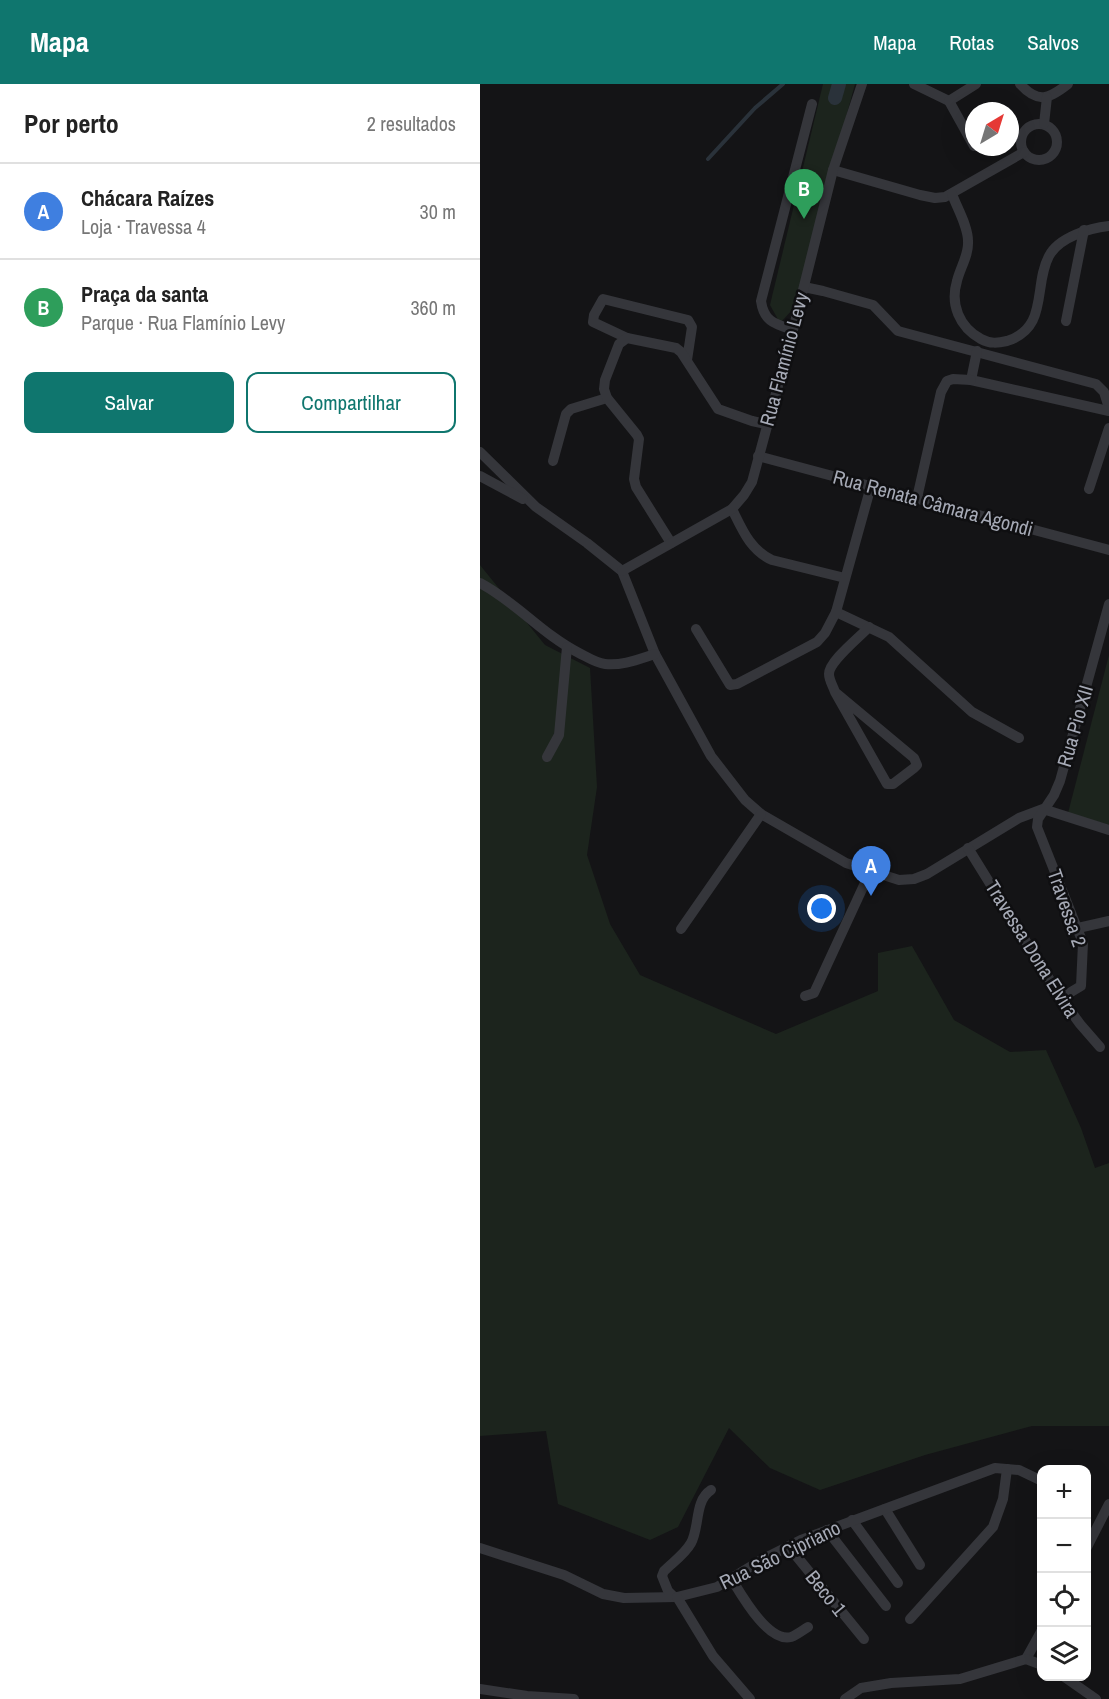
<!DOCTYPE html>
<html lang="pt">
<head>
<meta charset="utf-8">
<style>
	body { margin:0; font-family:"Archivo Narrow",sans-serif; background:#f6f6f6; color:#222 }
	.controls { position:absolute; right:18px; bottom:18px; display:grid; overflow:hidden; border-radius:12px; box-shadow:0 6px 24px #0002 }
	.controls button { width:54px; height:54px; display:grid; place-items:center; padding:0; border:0; border-bottom:2px solid #e0e0e0; background:#fff; color:#222; font:30px sans-serif }
	.compass { position:absolute; left:485px; top:18px; width:54px; height:54px; border-radius:50%; background:#fff; box-shadow:0 6px 24px #0002; rotate:38deg }
	.you { position:absolute; left:342px; top:825px; width:21px; height:21px; margin:-15px; border:4px solid #fff; border-radius:50%; background:#1a73e8; box-shadow:0 0 0 9px #1a73e833 }
	.badge { display:grid; place-items:center; width:39px; height:39px; border-radius:50%; background:#0f766e; color:#fff; font-size:20px; font-weight:700 }
	.pin { position:absolute; translate:-50% -50px; filter:drop-shadow(0 2px 3px #0008) }
	.pin::after { content:''; position:absolute; top:32px; width:21px; height:18px; background:inherit; clip-path:polygon(0 0,100% 0,50% 100%) }
	.list { margin:0; padding:0; list-style:none }
	h2 { display:flex; justify-content:space-between; align-items:center; height:78px; margin:0; padding:0 24px; font-size:26px }
	h2 small { font-size:20px; font-weight:400; color:#767676 }
	.list li { display:grid; grid-template-columns:39px 1fr auto; gap:18px; align-items:center; box-sizing:border-box; height:96px; padding:0 24px; border-top:2px solid #e0e0e0 }
	.list b { display:block; font-size:22px; white-space:nowrap }
	.list p { margin:0; font-size:20px; white-space:nowrap; color:#767676 }
	.list em { font-size:20px; font-style:normal; color:#767676 }
	.actions { display:flex; gap:12px; padding:18px 24px }
	.actions a { flex:1; padding:14px 0; border:2px solid #0f766e; border-radius:12px; text-align:center; font-size:21px; color:#0f766e }
	.actions .main { background:#0f766e; color:#fff }
	.icon { flex:none; width:33px; height:33px; fill:none; stroke:currentColor; stroke-width:2; stroke-linecap:round; stroke-linejoin:round }
	.map { position:relative; flex:none; width:629px; height:1615px; overflow:hidden }
	header { display:flex; align-items:center; gap:36px; box-sizing:border-box; height:84px; padding:0 30px; background:#0f766e; color:#fff }
	header strong { font-size:28px }
	nav { display:flex; gap:33px; margin-inline-start:auto; font-size:21px }
	main { display:flex }
	aside { flex:1; background:#fff }
	.map>svg:first-child { display:block }
</style>
</head>
<body>
<header>
<strong>Mapa</strong>
<nav><a>Mapa</a><a>Rotas</a><a>Salvos</a></nav>
</header>
<main>
<aside>
<h2>Por perto<small>2 resultados</small></h2>
<ul class="list">
<li><span class="badge" style="background:#3f7fe0">A</span><div><b>Chácara Raízes</b><p>Loja · Travessa 4</p></div><em>30 m</em></li>
<li><span class="badge" style="background:#2e9e5b">B</span><div><b>Praça da santa</b><p>Parque · Rua Flamínio Levy</p></div><em>360 m</em></li>
</ul>
<div class="actions"><a class="main">Salvar</a><a>Compartilhar</a></div>
</aside>
<div class="map">
<svg width="629" height="1615" viewBox="0 0 629 1615">
	<rect width="100%" height="100%" fill="#141416"/>
	<g fill="#1c241d">
		<path d="M343,0H375L314,224L300,239L290,221Z"/>
		<path d="M0,481L65,561L110,584L117,703L107,771L130,840L160,891L296,950L398,907V869L432,862L474,936L530,968L566,966L601,1044L615,1084L629,1079V1342H552L445,1371L340,1406L290,1384L249,1344L198,1443L170,1456L78,1420L66,1347L0,1352Z"/>
		<path d="M629,571V741L588,729Z"/>
	</g>
	<g fill="none" stroke-linecap="round" stroke-linejoin="round">
		<path stroke="#2a323a" stroke-width="4" d="M228,75L275,24L303,0"/>
		<path stroke="#2a323a" stroke-width="14" d="M355,14L359,0"/>
		<g stroke="#35363b" stroke-width="10">
			<path d="M434,0L469,17"/>
			<path d="M540,0C558,20 569,15 588,0"/>
			<circle cx="559" cy="58" r="18"/>
			<path d="M564,40L567,13"/>
			<path d="M494,62L469,17L496,0"/>
			<path d="M353,86L440,111L455,114L465,113L544,68"/>
			<path d="M472,110C477,124 488,142 488,157C489,171 480,184 477,197C470,220 479,243 501,255C510,260 518,259 527,257C569,244 553,202 569,172C579,153 610,144 629,142"/>
			<path d="M324,203L343,207L393,221L418,247L616,300L624,308L629,324"/>
			<path d="M586,237L604,146"/>
			<path d="M313,246C295,240 284,238 281,217L332,20"/>
			<path d="M147,254L113,238L114,231L123,215L208,236L212,243L207,276"/>
			<path d="M497,267L491,296L629,327"/>
			<path d="M0,368L56,423L107,459L142,487L175,570L231,672L265,716L281,730L366,779L419,796L434,795L447,790L539,734L563,725L629,746"/>
			<path d="M278,372L629,466"/>
			<path d="M73,377L86,330L91,325L127,314"/>
			<path d="M0,392L43,415"/>
			<path d="M609,405L629,344"/>
			<path d="M437,414L461,308L467,297L473,295L491,296"/>
			<path d="M252,425C262,445 270,466 292,476L365,494"/>
			<path d="M191,459L156,403L154,395L159,355L157,351L127,314L124,305L125,296L139,260L147,254L196,264L201,268L238,325L272,337L286,340"/>
			<path d="M142,487L252,425L264,411L272,398L313,246L353,86L382,0"/>
			<path d="M0,499C36,518 62,550 99,569C107,573 116,579 125,580C142,582 159,575 175,570"/>
			<path d="M356,528L409,553L492,628L539,654"/>
			<path d="M216,545L250,601L257,600L337,558L345,549L356,528L391,402"/>
			<path d="M355,608L407,700H413L434,684L437,681L434,674L355,608C353,602 349,596 349,590C349,577 380,553 389,543"/>
			<path d="M67,673L79,651L87,563"/>
			<path d="M488,764L581,914L600,940L620,963"/>
			<path d="M598,844L629,837"/>
			<path d="M201,845L281,730"/>
			<path d="M325,912L334,909L390,788"/>
			<path d="M581,914L601,902L603,859L557,743L558,735L574,711L580,697L629,520"/>
			<path d="M405,1425L440,1481"/>
			<path d="M372,1436L418,1499"/>
			<path d="M347,1446L406,1522"/>
			<path d="M309,1463L384,1555"/>
			<path d="M0,1464L84,1491L123,1510L144,1514L197,1513L237,1503L283,1475L321,1456L515,1384L539,1386L562,1397"/>
			<path d="M606,1465L629,1420"/>
			<path d="M251,1494C261,1510 288,1559 311,1553C317,1551 323,1546 328,1543"/>
			<path d="M194,1513L188,1507L182,1492L184,1487C193,1478 205,1470 211,1459C220,1443 214,1417 231,1406"/>
			<path d="M197,1513L233,1572L270,1615"/>
			<path d="M430,1535L513,1443L523,1415L527,1385"/>
			<path d="M546,1575L562,1546"/>
			<path d="M583,1592L616,1615"/>
			<path d="M0,1605L47,1612L94,1615"/>
			<path d="M365,1615L381,1604L411,1599L480,1595L546,1575L562,1581"/>
		</g>
	</g>
	<g text-anchor="middle" stroke-width="5" stroke-linejoin="round" paint-order="stroke">
		<g font-size="20" fill="#a6aab6" stroke="#0f0f11">
			<text transform="translate(304 275) rotate(-75)" y="7">Rua Flamínio Levy</text>
			<text transform="translate(453 419) rotate(15)" y="7">Rua Renata Câmara Agondi</text>
			<text transform="translate(595 642) rotate(-74)" y="7">Rua Pio XII</text>
			<text transform="translate(587 824) rotate(71)" y="7">Travessa 2</text>
			<text transform="translate(552 865) rotate(58)" y="7">Travessa Dona Elvira</text>
			<text transform="translate(300 1471) rotate(-26)" y="7">Rua São Cipriano</text>
			<text transform="translate(346 1509) rotate(51)" y="7">Beco 1</text>
		</g>
	</g>
</svg>
<div class="controls">
<button>+</button>
<button>−</button>
<button><svg class="icon" aria-label="locate" viewBox="0 0 24 24"><circle cx="12" cy="12" r="6"/><path d="M12 2v4M12 18v4M2 12h4M18 12h4"/></svg></button>
<button><svg class="icon" aria-label="layers" viewBox="0 0 24 24"><path d="M12 4l9 5-9 5-9-5zM3 14l9 5 9-5"/></svg></button>
</div>
<svg class="compass" viewBox="-18 -18 36 36"><path d="M0-13l5 13h-10z" fill="#e53935"/><path d="M0 13l5-13h-10z" fill="#767676"/></svg>
<div class="you"></div>
<div class="pin badge" style="left:391px;top:812px;background:#3f7fe0">A</div>
<div class="pin badge" style="left:324px;top:135px;background:#2e9e5b">B</div>
</div>
</main>
</body>
</html>
